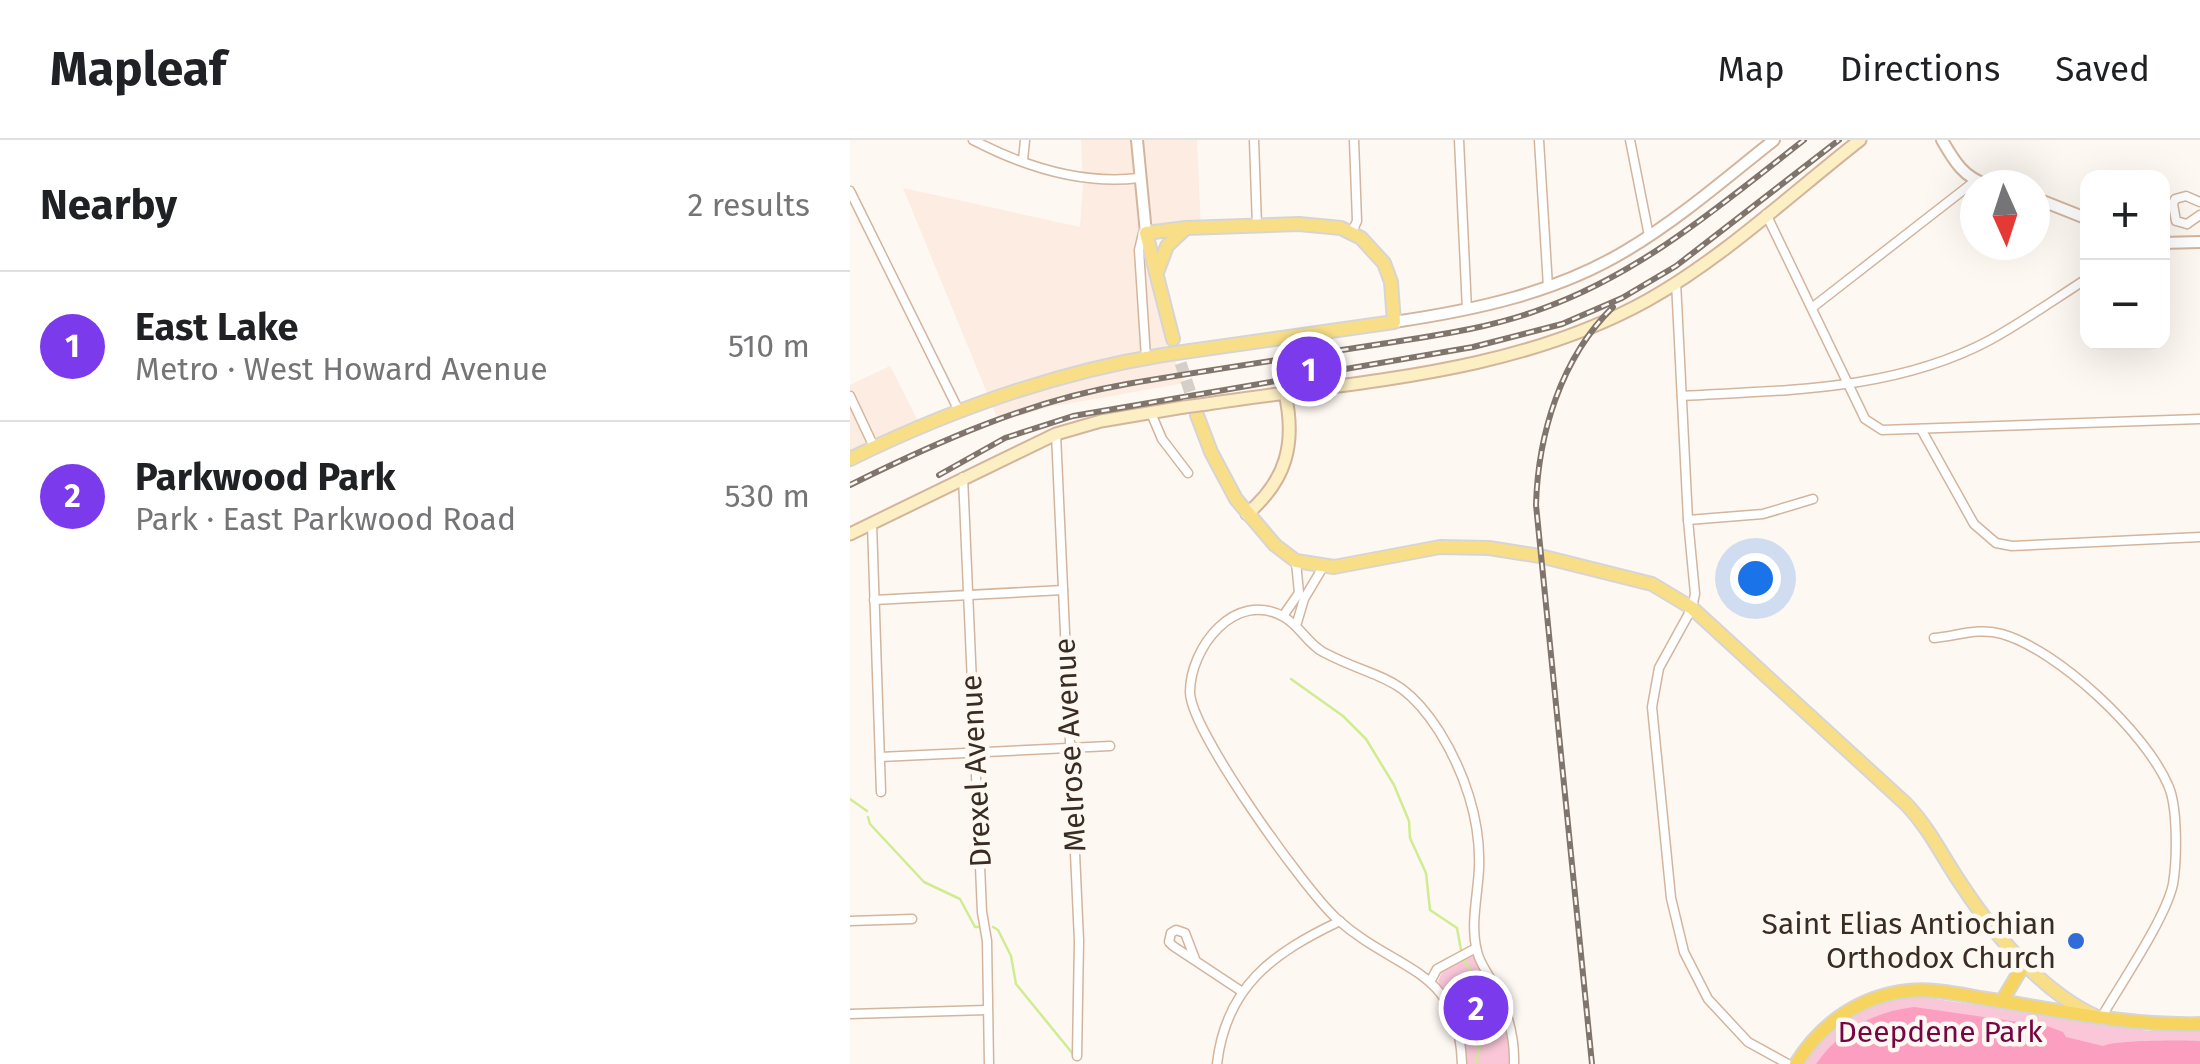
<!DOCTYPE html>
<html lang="en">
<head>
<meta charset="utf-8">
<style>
	body { margin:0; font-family:"Fira Sans",sans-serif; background:#f6f6f6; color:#202124 }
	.controls { position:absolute; right:30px; top:30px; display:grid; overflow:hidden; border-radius:20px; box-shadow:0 10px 40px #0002 }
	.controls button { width:90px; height:90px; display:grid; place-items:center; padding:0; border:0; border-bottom:2px solid #e0e0e0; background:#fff; color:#202124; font:50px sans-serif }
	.compass { position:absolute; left:1110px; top:30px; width:90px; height:90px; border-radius:50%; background:#fff; box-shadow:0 10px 40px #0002; rotate:177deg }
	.you { position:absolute; left:905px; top:438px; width:35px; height:35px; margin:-25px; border:8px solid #fff; border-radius:50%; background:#1a73e8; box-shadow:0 0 0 15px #1a73e833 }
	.badge { display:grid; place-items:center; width:65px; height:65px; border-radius:50%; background:#7c3aed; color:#fff; font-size:32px; font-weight:700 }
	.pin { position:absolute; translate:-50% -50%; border:5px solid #fff; box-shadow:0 2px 10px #0006 }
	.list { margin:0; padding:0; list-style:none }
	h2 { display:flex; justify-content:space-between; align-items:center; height:130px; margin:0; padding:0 40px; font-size:42px }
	h2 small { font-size:32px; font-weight:400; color:#757577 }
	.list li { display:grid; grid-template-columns:65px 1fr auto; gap:30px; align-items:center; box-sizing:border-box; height:150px; padding:0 40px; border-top:2px solid #e0e0e0 }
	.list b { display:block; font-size:38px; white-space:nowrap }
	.list p { margin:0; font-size:32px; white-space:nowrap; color:#757577 }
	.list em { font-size:32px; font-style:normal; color:#757577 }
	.map { position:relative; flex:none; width:1350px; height:924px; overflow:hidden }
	header { display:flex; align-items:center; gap:60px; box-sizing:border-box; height:140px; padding:0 50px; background:#fff; border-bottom:2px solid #e0e0e0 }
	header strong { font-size:48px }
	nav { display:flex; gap:55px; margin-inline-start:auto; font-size:35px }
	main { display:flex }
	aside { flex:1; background:#fff }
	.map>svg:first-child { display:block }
</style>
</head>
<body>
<header>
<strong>Mapleaf</strong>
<nav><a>Map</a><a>Directions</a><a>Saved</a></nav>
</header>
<main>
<aside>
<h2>Nearby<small>2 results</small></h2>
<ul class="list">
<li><span class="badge">1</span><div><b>East Lake</b><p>Metro · West Howard Avenue</p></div><em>510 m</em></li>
<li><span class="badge">2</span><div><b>Parkwood Park</b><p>Park · East Parkwood Road</p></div><em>530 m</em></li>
</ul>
</aside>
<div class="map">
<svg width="1350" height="924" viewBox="0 0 1350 924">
	<rect width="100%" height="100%" fill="#fef8f3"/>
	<g fill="#fcece1">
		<path d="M231,0H347L351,89L290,95L317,202L335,243L199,267L149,282L53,48L230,87L233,45Z"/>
		<path d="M40,226L71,287L64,296L0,325V245Z"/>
	</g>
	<g fill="#f9c7d8">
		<path d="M623,815C641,851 659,883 660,924H612V888L588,841L592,832Z"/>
		<path d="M1066,856L1298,891H1350V924H952C982,884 1015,861 1066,856Z"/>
	</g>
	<path fill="#fc9ec0" d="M1064,867L1197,886L1213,892L1216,897L1253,906C1264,900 1333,900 1350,901V924H966C990,890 1023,872 1064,867Z"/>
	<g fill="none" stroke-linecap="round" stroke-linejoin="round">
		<g stroke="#d0ec93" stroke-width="2.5">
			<path d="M441,539L493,576L516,599L544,645L559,681L560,698L576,733L580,770L607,788L611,810"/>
			<path d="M0,659L17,671"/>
			<path d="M18,677L20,684L74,742L110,759L125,787H128"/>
			<path d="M143,787L148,790L161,816L166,844L223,914"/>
			<path d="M615,821L632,851L637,868L626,924"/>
		</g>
		<path stroke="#d6cfc9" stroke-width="12" stroke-dasharray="12 6" stroke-linecap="butt" d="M325,206L347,273"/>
		<defs>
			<g id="minor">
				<path d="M123,0C175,27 231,45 289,38"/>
				<path d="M404,0L407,86"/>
				<path d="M609,0L617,170"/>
				<path d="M689,0L698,147"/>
				<path d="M780,0L799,96"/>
				<path d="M173,20L175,0"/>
				<path d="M0,51L108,269"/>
				<path d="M916,74L1015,279L1032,290L1350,279"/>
				<path d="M1337,84L1326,81L1323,64L1325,59L1336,56L1350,62"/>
				<path d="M1337,84L1350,75"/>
				<path d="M502,92L507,81L504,0"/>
				<path d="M293,93L289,110L296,218"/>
				<path d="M826,142L838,380L845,454L842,468L809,528L802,567L821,758L834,812L858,859L898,902L938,924"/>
				<path d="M963,167L1125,41"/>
				<path d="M0,256L24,307"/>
				<path d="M832,256C935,250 1045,251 1140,200C1173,182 1205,159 1238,138"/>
				<path d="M301,273L312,299L338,333"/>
				<path d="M1071,289L1124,384L1146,403L1162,406L1350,397"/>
				<path d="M206,294L229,801L227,916"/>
				<path d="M113,337L132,772L137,801L139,924"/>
				<path d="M838,380L913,374L963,359"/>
				<path d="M22,384L31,652"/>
				<path d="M24,460L213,450"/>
				<path d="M433,476L449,453L446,422"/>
				<path d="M446,486L454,459L473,427"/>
				<path d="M1084,498C1107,496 1129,487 1152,494C1208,510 1295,592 1318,645C1328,666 1327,720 1323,744C1316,778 1270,845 1251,878"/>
				<path d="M30,617L260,606"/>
				<path d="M0,781L62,779"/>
				<path d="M345,819L335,793L326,790L321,793L319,802L323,806L391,851"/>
				<path d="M581,840L587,829L626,808"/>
				<path d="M0,874L137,870"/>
				<path d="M367,924C376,846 423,813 490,781"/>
				<path d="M612,924C609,826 547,833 487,779C455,750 340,590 340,552C340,508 385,449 434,477C450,486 457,503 473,512C528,541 550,531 589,591C614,631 631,680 629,728C628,755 620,784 627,811C629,821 635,829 640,838C655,865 665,892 664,924"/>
			</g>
			<g id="tertiary">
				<path d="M287,0L296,93"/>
				<path d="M1092,0C1104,21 1114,38 1138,45"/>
				<path d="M1185,58L1238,79"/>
				<path d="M1312,103L1350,102"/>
				<path d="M544,182C625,170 706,153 777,110C829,79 876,38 924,0"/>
			</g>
			<g id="secondary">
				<path d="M357,264C506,241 663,235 798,160C873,118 942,53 1010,0"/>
				<path d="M397,374C437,340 446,303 435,253"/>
				<path d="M0,394L206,294L251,281L334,267"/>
			</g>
			<g id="primary">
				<path d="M308,130L317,106L334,90"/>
				<path d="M323,199L296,93L336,88L449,84L491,88L511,98L534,123L541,142L544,182L340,211"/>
				<path d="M347,275L361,312L386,359L425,405L446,421L484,427L590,407L639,408L690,416L802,444L842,468L1056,664C1079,688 1091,714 1109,741C1143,793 1188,849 1245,876"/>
				<path d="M0,319C100,270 202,233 313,215"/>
			</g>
			<g id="trunk">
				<path d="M1152,861L1174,824"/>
				<path d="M946,924C971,883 1011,856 1058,851C1086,848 1116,856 1143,860C1212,871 1280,886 1350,884"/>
			</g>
		</defs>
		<use href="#minor" stroke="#d3b59e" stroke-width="11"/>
		<use href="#tertiary" stroke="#d3b59e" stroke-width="14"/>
		<use href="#secondary" stroke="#d3b59e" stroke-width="15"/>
		<use href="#primary" stroke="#d7d5d3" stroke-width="16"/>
		<use href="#trunk" stroke="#d7d5d3" stroke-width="16"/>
		<use href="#minor" stroke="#fff" stroke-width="8"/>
		<use href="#tertiary" stroke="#fff" stroke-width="10"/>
		<use href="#secondary" stroke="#fbefc3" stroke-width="11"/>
		<use href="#primary" stroke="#f8df87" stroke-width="12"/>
		<use href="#trunk" stroke="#f6d45f" stroke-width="12"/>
		<defs>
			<g id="rail">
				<path d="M89,335L155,298L223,276L623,207L712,184L772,158L826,126L989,0"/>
				<path d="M0,345C89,301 179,261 277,244C359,230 442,218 524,205C582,196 639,189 694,168C793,132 872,64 954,0"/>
				<path d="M742,924L686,365C688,294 711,218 763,167"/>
			</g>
		</defs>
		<use href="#rail" stroke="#7f756d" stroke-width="6"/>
		<use href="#rail" stroke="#fef8f3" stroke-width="2.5" stroke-dasharray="8" stroke-linecap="butt"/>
		<defs>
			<path id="secondary-bridge" d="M334,267L357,264"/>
			<path id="primary-bridge" d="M313,215L340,211"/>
		</defs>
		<use href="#secondary-bridge" stroke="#d3b59e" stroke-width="15" stroke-linecap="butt"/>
		<use href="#primary-bridge" stroke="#d7d5d3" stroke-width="16" stroke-linecap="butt"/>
		<use href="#secondary-bridge" stroke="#fbefc3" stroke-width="11"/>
		<use href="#primary-bridge" stroke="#f8df87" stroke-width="12"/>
	</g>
	<circle fill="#326ad8" stroke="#fef8f3" stroke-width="4" cx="1226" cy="801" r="10"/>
	<g text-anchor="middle" stroke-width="9" stroke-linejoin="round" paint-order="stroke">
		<g font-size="30" fill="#382c23" stroke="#fef8f3">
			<text transform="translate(220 605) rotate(-93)" y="10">Melrose Avenue</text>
			<text transform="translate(126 631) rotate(-93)" y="10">Drexel Avenue</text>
		</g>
		<g font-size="30" fill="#382c23" stroke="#fef8f3" text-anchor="end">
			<text x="1206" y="794">Saint Elias Antiochian<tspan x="1206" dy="34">Orthodox Church</tspan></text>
		</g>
		<g font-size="30" fill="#770541" stroke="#fef8f3">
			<text x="1090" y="902">Deepdene Park</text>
		</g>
	</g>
</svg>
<div class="controls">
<button>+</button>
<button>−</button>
</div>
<svg class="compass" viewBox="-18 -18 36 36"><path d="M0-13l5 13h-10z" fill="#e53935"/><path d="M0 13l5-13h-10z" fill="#757577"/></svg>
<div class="you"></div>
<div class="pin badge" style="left:459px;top:229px">1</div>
<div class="pin badge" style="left:626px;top:868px">2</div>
</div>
</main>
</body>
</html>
